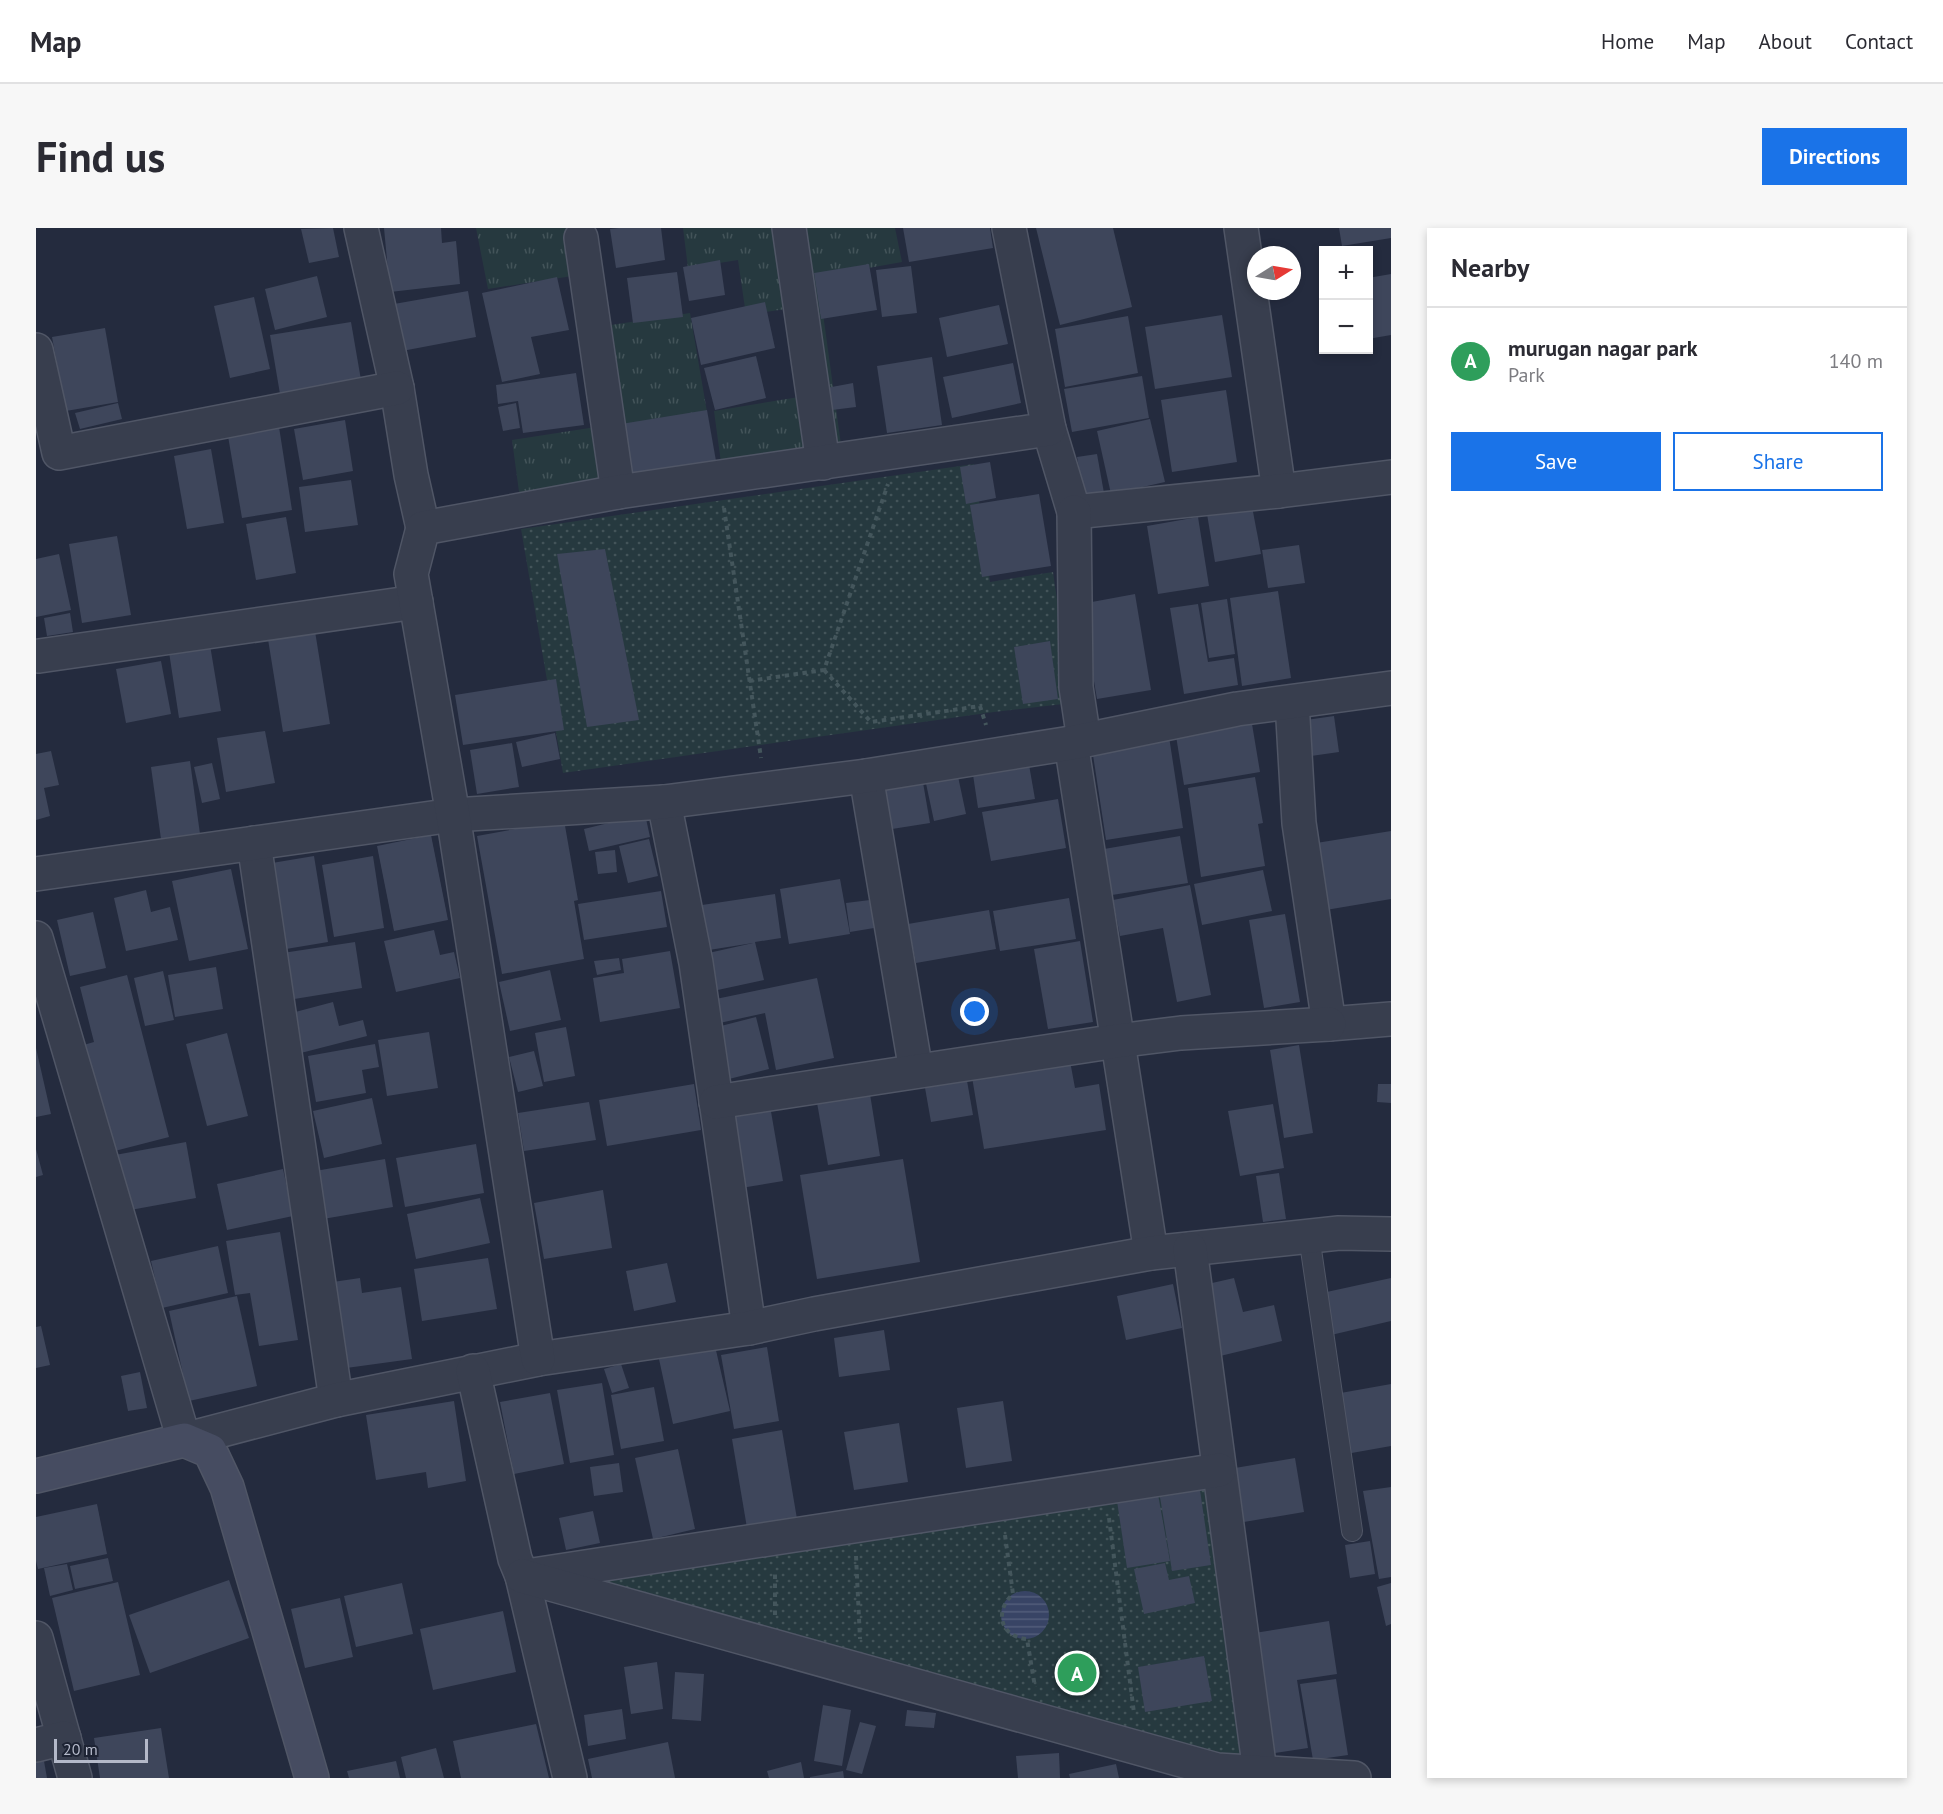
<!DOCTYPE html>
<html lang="en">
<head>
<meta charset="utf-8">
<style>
	body { margin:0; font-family:"PT Sans",sans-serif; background:#f7f7f7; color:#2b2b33 }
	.controls { position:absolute; right:18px; top:18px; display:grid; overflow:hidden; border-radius:0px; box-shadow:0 3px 9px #0003 }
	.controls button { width:54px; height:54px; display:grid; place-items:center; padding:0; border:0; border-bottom:2px solid #e1e1e2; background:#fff; color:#2b2b33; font:30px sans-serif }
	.compass { position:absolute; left:1211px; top:18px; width:54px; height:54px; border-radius:50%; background:#fff; box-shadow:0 3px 9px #0003; rotate:79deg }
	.scale { position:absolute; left:18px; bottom:15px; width:94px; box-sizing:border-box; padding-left:6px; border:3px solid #b4b9c9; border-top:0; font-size:16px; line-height:21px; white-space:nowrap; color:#b4b9c9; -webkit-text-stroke:4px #1d2333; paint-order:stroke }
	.you { position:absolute; left:939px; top:784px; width:21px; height:21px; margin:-15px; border:4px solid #fff; border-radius:50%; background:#1a73e8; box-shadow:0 0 0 9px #1a73e833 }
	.badge { display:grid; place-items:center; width:39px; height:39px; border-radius:50%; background:#1a73e8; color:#fff; font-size:20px; font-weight:700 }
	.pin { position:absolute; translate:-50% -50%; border:3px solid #fff; box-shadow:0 2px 6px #0006 }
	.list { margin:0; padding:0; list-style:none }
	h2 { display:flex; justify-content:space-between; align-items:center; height:78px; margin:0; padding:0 24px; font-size:26px }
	h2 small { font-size:20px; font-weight:400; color:#7c7c81 }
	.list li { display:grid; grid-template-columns:39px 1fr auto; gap:18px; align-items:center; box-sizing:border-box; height:108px; padding:0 24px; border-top:2px solid #e1e1e2 }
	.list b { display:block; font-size:22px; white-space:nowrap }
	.list p { margin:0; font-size:20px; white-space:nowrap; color:#7c7c81 }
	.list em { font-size:20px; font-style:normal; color:#7c7c81 }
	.actions { display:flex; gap:12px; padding:18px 24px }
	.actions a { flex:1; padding:14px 0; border:2px solid #1a73e8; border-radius:0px; text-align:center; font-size:21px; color:#1a73e8 }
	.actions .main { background:#1a73e8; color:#fff }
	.map { position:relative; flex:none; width:1355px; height:1550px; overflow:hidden; border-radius:0px }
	header { display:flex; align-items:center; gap:36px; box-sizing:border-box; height:84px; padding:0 30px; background:#fff; border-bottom:2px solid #e1e1e2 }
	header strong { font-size:28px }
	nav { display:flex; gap:33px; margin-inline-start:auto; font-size:21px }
	.intro { display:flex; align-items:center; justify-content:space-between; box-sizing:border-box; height:144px; padding:0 36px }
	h1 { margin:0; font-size:42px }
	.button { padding:15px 27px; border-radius:0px; background:#1a73e8; color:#fff; font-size:21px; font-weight:700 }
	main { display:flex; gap:36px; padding:0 36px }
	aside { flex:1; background:#fff; border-radius:0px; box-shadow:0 3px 9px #0003 }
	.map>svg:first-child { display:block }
</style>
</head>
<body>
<header>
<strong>Map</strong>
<nav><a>Home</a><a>Map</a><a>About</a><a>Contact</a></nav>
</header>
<div class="intro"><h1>Find us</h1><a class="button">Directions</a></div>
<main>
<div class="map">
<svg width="1355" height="1550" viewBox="0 0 1355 1550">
	<defs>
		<pattern id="grass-tufts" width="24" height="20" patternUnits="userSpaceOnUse" patternTransform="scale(1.5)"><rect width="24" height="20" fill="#26393f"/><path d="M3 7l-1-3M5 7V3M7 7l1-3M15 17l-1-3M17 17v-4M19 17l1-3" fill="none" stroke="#435459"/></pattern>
		<pattern id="park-dots" width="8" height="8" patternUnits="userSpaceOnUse" patternTransform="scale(1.5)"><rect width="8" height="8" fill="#26393f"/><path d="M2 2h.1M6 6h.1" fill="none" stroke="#435459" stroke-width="1.8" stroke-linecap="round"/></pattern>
		<pattern id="water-rules" width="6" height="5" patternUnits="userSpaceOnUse" patternTransform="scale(1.5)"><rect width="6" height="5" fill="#384465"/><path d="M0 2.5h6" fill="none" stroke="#525d7a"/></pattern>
	</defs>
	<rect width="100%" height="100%" fill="#242b3e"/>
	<g fill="url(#grass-tufts)">
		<path d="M440,0H560L575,97L654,85L671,184L592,256L484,271L476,212L560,199L536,48L452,61Z"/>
		<path d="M647,0H859L866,34L782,49L806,224L686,242L678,183L763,169L750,81L710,87L702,32L652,40Z"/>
	</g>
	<g fill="url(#park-dots)">
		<path d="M938,236L954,354L1017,344L1036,475L958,484L527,545L485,301Z"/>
		<path d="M1172,1255L1210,1538L557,1352Z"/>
	</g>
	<circle fill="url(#water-rules)" cx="989" cy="1387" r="24"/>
	<g fill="#3e465b">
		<path d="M297,0L303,29L273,35L265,1Z"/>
		<path d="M348,0H405L406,15L420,13L424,56L354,64Z"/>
		<path d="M583,0H625L629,32L580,40L574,1Z"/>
		<path d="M867,0H954L957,20L873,34Z"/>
		<path d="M1000,0H1077L1096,79L1024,97Z"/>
		<path d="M1303,0H1355V10L1306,18Z"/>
		<path d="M684,32L689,67L653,73L647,39Z"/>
		<path d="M833,36L841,82L785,91L778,45Z"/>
		<path d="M875,38L881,85L846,89L840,42Z"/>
		<path d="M641,44L647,89L597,95L591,50Z"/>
		<path d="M1355,46V107L1332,111V50Z"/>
		<path d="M281,48L291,89L239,102L229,61Z"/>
		<path d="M521,49L533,102L495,109L504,146L466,154L446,65Z"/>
		<path d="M432,63L440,109L366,123L358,76Z"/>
		<path d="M218,69L234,141L194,150L178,78Z"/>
		<path d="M729,74L739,120L665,137L655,90Z"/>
		<path d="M963,77L972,116L911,129L903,90Z"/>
		<path d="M1186,87L1196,149L1119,161L1109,99Z"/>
		<path d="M1092,88L1102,145L1029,159L1019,101Z"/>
		<path d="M315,94L325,152L244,166L234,107Z"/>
		<path d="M69,100L82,174L30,183L16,109Z"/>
		<path d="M720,128L730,170L679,182L668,140Z"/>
		<path d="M896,129L906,197L851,205L841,138Z"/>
		<path d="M977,135L985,175L916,190L907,149Z"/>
		<path d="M540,145L548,197L487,205L482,173L462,176L460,157Z"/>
		<path d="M1106,148L1113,190L1036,204L1028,161Z"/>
		<path d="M817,155L820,179L788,183L785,161Z"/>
		<path d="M1190,162L1201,234L1136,244L1125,172Z"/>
		<path d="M82,175L86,191L44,201L39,185Z"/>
		<path d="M480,175L484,200L467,203L462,179Z"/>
		<path d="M671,182L680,233L593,247L585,196Z"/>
		<path d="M1114,191L1129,254L1075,266L1061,203Z"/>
		<path d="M309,192L317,243L267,252L258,201Z"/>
		<path d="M243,199L256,282L206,290L192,208Z"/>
		<path d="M175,221L188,295L151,301L138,228Z"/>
		<path d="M1061,226L1068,265L1048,269L1041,229Z"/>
		<path d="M954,234L960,270L930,276L924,239Z"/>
		<path d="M315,252L322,297L269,304L263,259Z"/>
		<path d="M1003,266L1015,338L946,349L934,277Z"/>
		<path d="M1215,273L1225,326L1179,334L1170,280Z"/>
		<path d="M250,289L260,345L220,352L210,296Z"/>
		<path d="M1162,289L1173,358L1122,366L1111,298Z"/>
		<path d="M81,308L95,387L46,395L33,316Z"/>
		<path d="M1263,317L1269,355L1232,360L1226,322Z"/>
		<path d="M569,321L603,492L551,499L521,326Z"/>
		<path d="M23,326L35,382L0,389V331Z"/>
		<path d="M1242,363L1255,450L1206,458L1194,370Z"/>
		<path d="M1099,366L1115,462L1061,471L1045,376Z"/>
		<path d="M1191,371L1199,426L1173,430L1165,375Z"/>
		<path d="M1162,376L1172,434L1198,430L1202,457L1148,466L1134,380Z"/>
		<path d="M34,385L37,404L11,408L8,390Z"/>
		<path d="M278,397L294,496L247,504L231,405Z"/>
		<path d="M1014,413L1022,471L987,476L978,419Z"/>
		<path d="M174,417L185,483L143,490L133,424Z"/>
		<path d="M125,433L135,486L90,495L80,441Z"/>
		<path d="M520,451L528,502L427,517L419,467Z"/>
		<path d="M1298,488L1303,524L1268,529L1263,493Z"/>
		<path d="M1216,496L1224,544L1148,557L1140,508Z"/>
		<path d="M1132,502L1147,600L1070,612L1055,514Z"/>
		<path d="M229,503L239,555L190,564L181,510Z"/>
		<path d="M519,505L524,531L486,539L480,514Z"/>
		<path d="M476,515L483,559L441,566L434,522Z"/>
		<path d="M15,523L23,557L8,560L14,588L0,592V526Z"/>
		<path d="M992,531L999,571L942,580L936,540Z"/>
		<path d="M154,533L164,606L125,611L115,539Z"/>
		<path d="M176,535L184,571L166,575L158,539Z"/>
		<path d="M920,539L930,586L898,593L888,546Z"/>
		<path d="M885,543L894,595L856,601L847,550Z"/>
		<path d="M1219,549L1227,595L1222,596L1229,638L1165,649L1152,560Z"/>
		<path d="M1022,571L1030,620L955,633L946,584Z"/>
		<path d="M609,586L614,609L553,623L548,601Z"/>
		<path d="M528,592L542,672L538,673L548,731L466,746L441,608Z"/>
		<path d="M1355,603V671L1284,683L1274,616Z"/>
		<path d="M395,607L412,692L358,703L341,618Z"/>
		<path d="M1144,608L1152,655L1076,667L1068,621Z"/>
		<path d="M613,611L622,648L592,655L583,618Z"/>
		<path d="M579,622L581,644L562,646L559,624Z"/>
		<path d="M278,628L292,714L238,723L224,637Z"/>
		<path d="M337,628L348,700L298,709L286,637Z"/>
		<path d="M195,641L212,721L153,733L136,653Z"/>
		<path d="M1227,642L1236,683L1166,697L1158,656Z"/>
		<path d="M804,651L814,706L753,716L744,661Z"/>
		<path d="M1154,657L1175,767L1141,774L1127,700L1084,708L1077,672Z"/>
		<path d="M110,662L115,684L134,679L142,712L90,723L78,670Z"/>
		<path d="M625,663L631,699L548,712L542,676Z"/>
		<path d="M739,666L745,710L719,714L728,752L677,763L668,726L717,715L673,722L666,677Z"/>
		<path d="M1033,670L1040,711L964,723L957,683Z"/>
		<path d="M834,672L838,700L814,704L810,675Z"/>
		<path d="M953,682L960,721L880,735L872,696Z"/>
		<path d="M57,684L70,740L34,748L21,692Z"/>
		<path d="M1249,686L1264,774L1228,780L1213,692Z"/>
		<path d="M398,702L404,727L418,724L424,750L360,764L348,713Z"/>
		<path d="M1044,713L1057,794L1012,801L998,721Z"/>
		<path d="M319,714L326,760L246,773L240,726Z"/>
		<path d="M634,723L644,780L564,794L557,750L588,745L586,731Z"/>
		<path d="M583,730L585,742L561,747L558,733Z"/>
		<path d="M180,739L187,781L139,789L132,747Z"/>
		<path d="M514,742L525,792L474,803L463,754Z"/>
		<path d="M127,743L138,792L109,798L98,750Z"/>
		<path d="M91,747L133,909L71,925L44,818L58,814L44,759Z"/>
		<path d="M781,750L798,830L740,842L729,785L679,796L675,772Z"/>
		<path d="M297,774L303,798L327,792L331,808L257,827L248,787Z"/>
		<path d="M720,789L733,841L689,852L677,800Z"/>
		<path d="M530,799L539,848L508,854L499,805Z"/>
		<path d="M393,804L402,860L351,868L342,812Z"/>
		<path d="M191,805L212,888L171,898L150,816Z"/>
		<path d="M339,816L343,839L326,842L330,865L280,874L272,828Z"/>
		<path d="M1263,817L1277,905L1248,910L1234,822Z"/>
		<path d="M0,820L15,886L0,889Z"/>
		<path d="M498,823L507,858L482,864L473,829Z"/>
		<path d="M1034,833L1039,860L1063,856L1070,902L948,921L936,849Z"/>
		<path d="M930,847L937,887L895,894L888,854Z"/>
		<path d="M658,856L665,902L571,918L563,872Z"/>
		<path d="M1342,856H1355V875L1341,874Z"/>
		<path d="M833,860L844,928L792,937L780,869Z"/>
		<path d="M336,870L346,916L288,930L277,883Z"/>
		<path d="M733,872L747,953L705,960L691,879Z"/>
		<path d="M553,874L560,912L488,923L482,885Z"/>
		<path d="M1237,876L1248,940L1204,948L1192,883Z"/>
		<path d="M150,914L160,970L89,983L79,927Z"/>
		<path d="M440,916L448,965L369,979L360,930Z"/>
		<path d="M0,921L7,947L0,949Z"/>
		<path d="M349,931L357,979L287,991L279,943Z"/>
		<path d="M867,931L884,1034L781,1051L764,947Z"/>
		<path d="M247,941L257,988L191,1002L181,956Z"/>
		<path d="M1243,945L1250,991L1227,994L1220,948Z"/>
		<path d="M567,962L576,1020L508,1031L498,975Z"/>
		<path d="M444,970L454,1015L380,1031L371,986Z"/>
		<path d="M244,1004L262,1112L223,1118L214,1065L199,1067L190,1013Z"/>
		<path d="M182,1018L192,1065L126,1080L115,1033Z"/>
		<path d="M452,1030L461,1081L386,1093L378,1041Z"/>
		<path d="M631,1035L640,1074L598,1083L590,1043Z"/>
		<path d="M324,1050L326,1065L365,1059L376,1131L303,1141L290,1055Z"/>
		<path d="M1198,1050L1207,1084L1238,1077L1246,1113L1180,1129L1163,1058Z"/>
		<path d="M1355,1050V1093L1295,1107L1286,1065Z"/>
		<path d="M1137,1056L1146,1100L1090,1112L1081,1068Z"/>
		<path d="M201,1068L221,1158L153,1173L133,1083Z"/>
		<path d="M5,1098L14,1137L0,1140V1099Z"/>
		<path d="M848,1102L854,1142L803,1149L798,1110Z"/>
		<path d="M679,1118L694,1183L637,1196L623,1131Z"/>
		<path d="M731,1119L743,1193L698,1201L685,1127Z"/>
		<path d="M585,1136L593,1160L576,1165L568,1141Z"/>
		<path d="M104,1144L111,1180L92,1183L85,1148Z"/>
		<path d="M566,1155L578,1227L534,1235L521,1162Z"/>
		<path d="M1355,1156V1218L1310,1226L1299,1166Z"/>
		<path d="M618,1159L628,1213L585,1221L575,1167Z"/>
		<path d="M514,1165L528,1236L478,1246L464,1174Z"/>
		<path d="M418,1173L430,1253L392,1260L390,1244L340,1252L330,1187Z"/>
		<path d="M967,1173L976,1233L930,1240L921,1180Z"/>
		<path d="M863,1195L872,1254L818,1262L808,1204Z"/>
		<path d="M746,1202L761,1291L711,1300L696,1211Z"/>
		<path d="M642,1221L659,1301L617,1311L599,1230Z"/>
		<path d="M1259,1230L1268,1284L1202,1295L1193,1241Z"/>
		<path d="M583,1235L587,1264L558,1268L554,1239Z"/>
		<path d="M1355,1259V1349L1343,1351L1327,1263Z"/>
		<path d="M1164,1262L1175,1337L1136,1343L1124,1269Z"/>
		<path d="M1122,1266L1134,1333L1091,1340L1081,1273Z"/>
		<path d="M61,1276L71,1326L2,1341L0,1333V1289Z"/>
		<path d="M557,1283L564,1315L530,1322L523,1290Z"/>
		<path d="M1334,1313L1339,1346L1314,1350L1309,1317Z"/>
		<path d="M72,1330L77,1353L39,1361L34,1338Z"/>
		<path d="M1129,1335L1133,1352L1153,1348L1159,1375L1108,1386L1098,1341Z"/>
		<path d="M31,1336L37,1362L14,1368L8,1340Z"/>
		<path d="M193,1352L213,1410L114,1445L93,1387Z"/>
		<path d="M82,1354L104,1447L38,1463L16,1370Z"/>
		<path d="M366,1355L377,1406L320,1419L308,1368Z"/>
		<path d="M1355,1355V1396L1350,1398L1341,1359Z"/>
		<path d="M304,1370L317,1429L269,1440L255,1381Z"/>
		<path d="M467,1383L480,1444L397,1462L384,1401Z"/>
		<path d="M1293,1393L1301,1446L1261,1452L1272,1520L1232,1526L1212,1406Z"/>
		<path d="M1168,1428L1176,1473L1109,1484L1102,1439Z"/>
		<path d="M621,1434L627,1481L595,1486L588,1439Z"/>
		<path d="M639,1444L668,1446L665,1493L636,1491Z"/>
		<path d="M1300,1451L1312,1527L1277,1532L1264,1456Z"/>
		<path d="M787,1477L815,1482L806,1538L778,1533Z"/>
		<path d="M586,1481L590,1511L552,1518L548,1487Z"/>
		<path d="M871,1482L900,1485L898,1500L869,1498Z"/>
		<path d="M824,1494L840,1498L826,1546L810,1542Z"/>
		<path d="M500,1496L513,1550H425L417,1513Z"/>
		<path d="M125,1500L133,1550H64L58,1510Z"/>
		<path d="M632,1514L639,1550H556L552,1531Z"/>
		<path d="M400,1520L408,1550H370L365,1529Z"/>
		<path d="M1023,1525L1024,1550H982L980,1528Z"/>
		<path d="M8,1533L11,1550H0V1535Z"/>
		<path d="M360,1533L364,1550H313L311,1543Z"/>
		<path d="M765,1534L768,1550H733L731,1543Z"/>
		<path d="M1080,1536L1083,1550H1034L1033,1546Z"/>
		<path d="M807,1543L808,1550H774V1549Z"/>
	</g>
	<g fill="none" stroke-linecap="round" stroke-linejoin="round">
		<defs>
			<path id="lane" d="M1273,1008L1316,1303"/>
			<g id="street">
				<path d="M325,0L361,160L375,247L387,300"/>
				<path d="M753,0L787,235"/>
				<path d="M1205,0L1243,263"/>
				<path d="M545,10L582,264"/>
				<path d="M0,122L23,225L361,160"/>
				<path d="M1013,201L1038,284L1243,263L1355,249"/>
				<path d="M1038,284L1040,459L1048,512"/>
				<path d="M3,428L380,374"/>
				<path d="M1256,474L1263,595L1293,796L1355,791"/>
				<path d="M1035,515L1115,1025"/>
				<path d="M830,548L880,843"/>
				<path d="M628,574L660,735L713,1100"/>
				<path d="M218,615L300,1172"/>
				<path d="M0,646L417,587L628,574L830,548L1035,515L1201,481L1355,460"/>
				<path d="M0,710L148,1212L300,1172L502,1131L713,1100L778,1086L1115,1025L1303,1005L1355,1006"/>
				<path d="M680,874L1081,813L1145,805L1293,796"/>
				<path d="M1154,1021L1224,1544L1205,1547"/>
				<path d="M502,1131L417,587L375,346L387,300L582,264L1013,201L973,0"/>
				<path d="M437,1143L479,1331L486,1348L534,1550"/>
				<path d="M497,1347L1183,1242"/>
				<path d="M486,1348L1181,1542L1318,1550"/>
				<path d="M0,1410L39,1550"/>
				<path d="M0,1517L28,1510"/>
			</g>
			<path id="secondary" d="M0,1248L148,1212L174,1223L191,1259L276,1550"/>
		</defs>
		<use href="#lane" stroke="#505666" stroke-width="22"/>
		<use href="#street" stroke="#505666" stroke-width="36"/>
		<use href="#secondary" stroke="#505666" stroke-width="36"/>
		<g stroke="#44565c" stroke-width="4" stroke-dasharray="4.5 4.5" stroke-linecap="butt">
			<path d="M688,280L725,530"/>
			<path d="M788,442L835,494L944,478L950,497"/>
			<path d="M713,453L788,442L852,256"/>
			<path d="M1073,1290L1098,1485"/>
			<path d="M969,1307L977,1366C958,1383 964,1409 991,1411L999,1459"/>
			<path d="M820,1328L824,1411"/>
			<path d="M739,1387V1343"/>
		</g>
		<use href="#lane" stroke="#383e4e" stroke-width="20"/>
		<use href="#street" stroke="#383e4e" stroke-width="33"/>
		<use href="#secondary" stroke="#464c61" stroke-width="33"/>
	</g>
</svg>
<div class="controls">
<button>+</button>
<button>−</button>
</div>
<svg class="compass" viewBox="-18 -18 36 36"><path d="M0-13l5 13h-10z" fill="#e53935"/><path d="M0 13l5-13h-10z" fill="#7c7c81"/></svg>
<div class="scale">20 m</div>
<div class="you"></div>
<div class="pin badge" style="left:1041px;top:1445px;background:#2e9e5b">A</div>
</div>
<aside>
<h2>Nearby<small></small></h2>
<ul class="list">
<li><span class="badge" style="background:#2e9e5b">A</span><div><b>murugan nagar park</b><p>Park</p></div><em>140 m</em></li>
</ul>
<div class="actions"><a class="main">Save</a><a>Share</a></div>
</aside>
</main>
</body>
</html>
